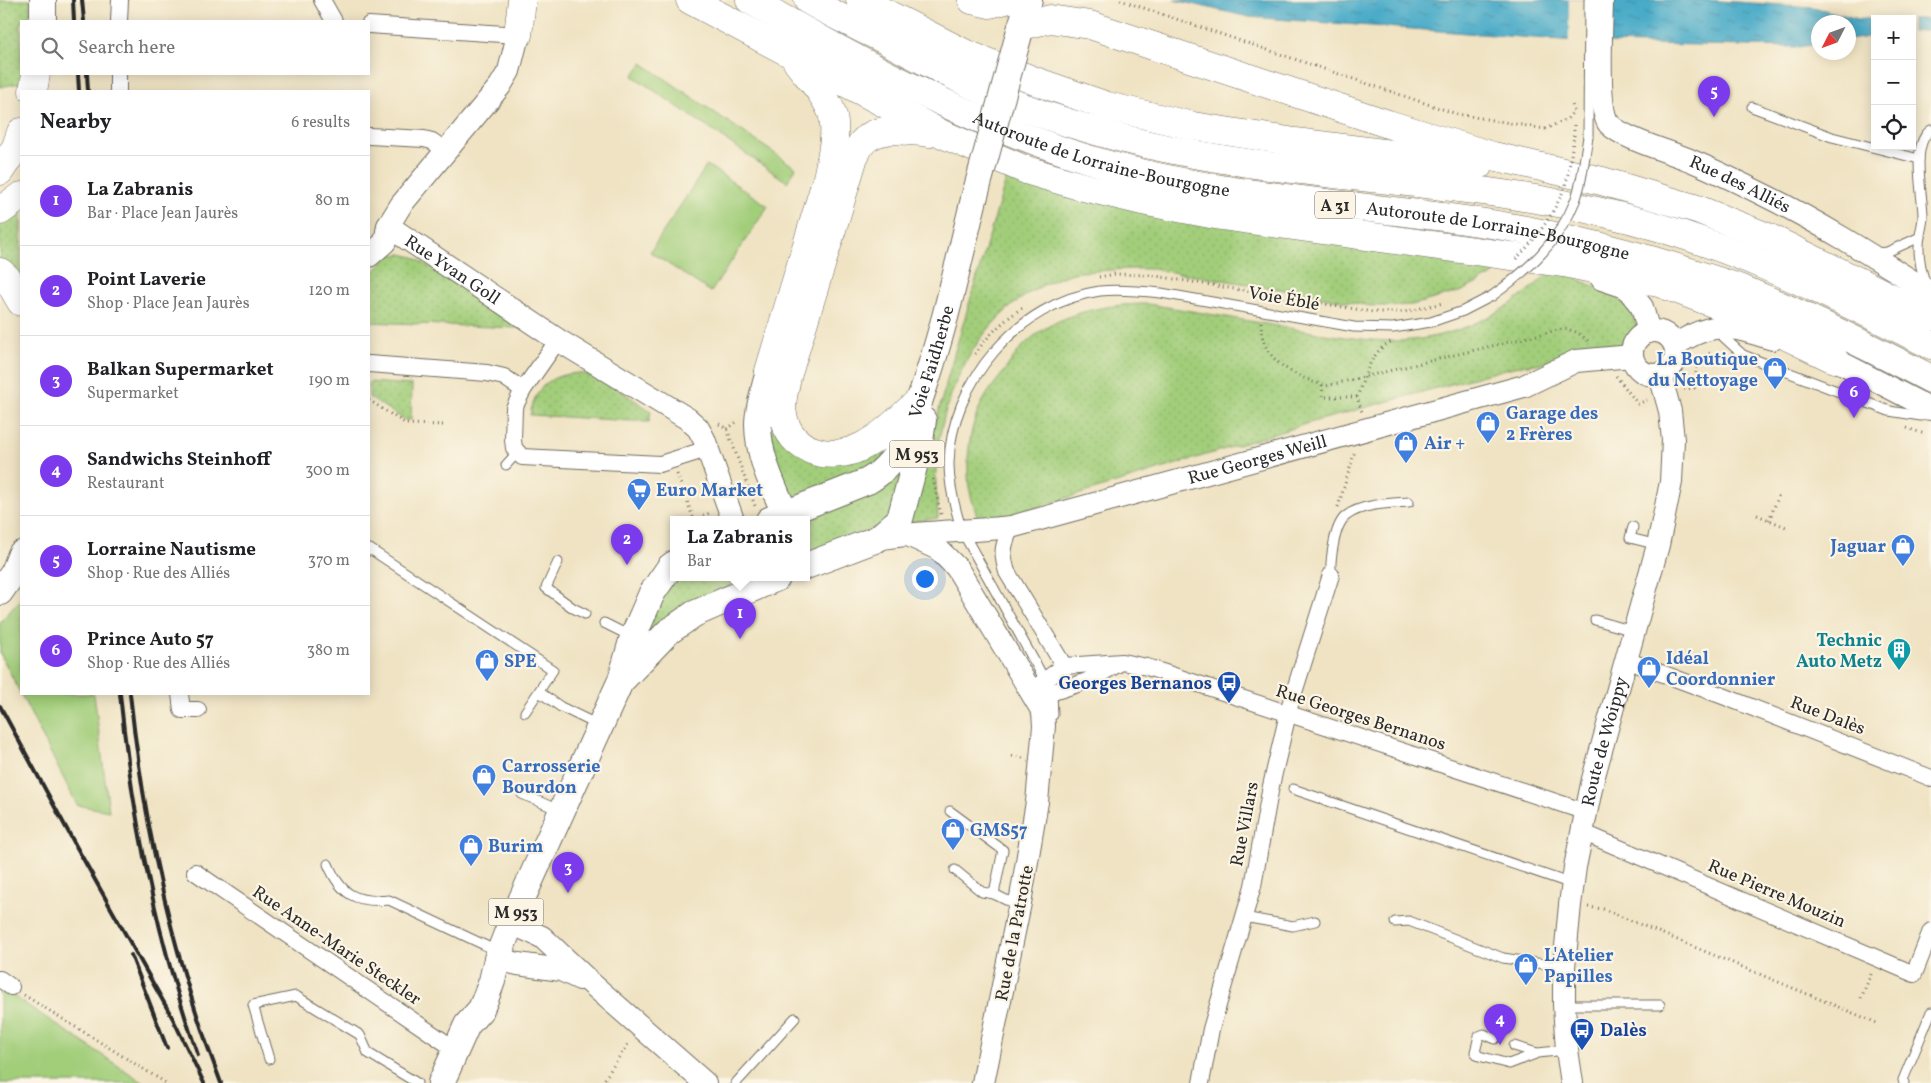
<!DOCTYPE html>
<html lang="en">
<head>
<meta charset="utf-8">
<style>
	body { margin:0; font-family:Vollkorn,serif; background:#f6f6f6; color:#202124 }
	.controls { position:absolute; right:15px; top:15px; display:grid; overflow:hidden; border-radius:0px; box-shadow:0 2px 12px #0003 }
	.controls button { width:45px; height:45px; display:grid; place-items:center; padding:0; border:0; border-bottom:1px solid #e0e0e0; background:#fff; color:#202124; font:25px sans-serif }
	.compass { position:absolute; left:1811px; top:15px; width:45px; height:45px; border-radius:50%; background:#fff; box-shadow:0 2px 12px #0003; rotate:228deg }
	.you { position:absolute; left:924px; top:578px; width:18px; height:18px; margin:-12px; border:4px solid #fff; border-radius:50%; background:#1a73e8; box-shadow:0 0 0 8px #1a73e833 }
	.badge { display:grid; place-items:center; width:32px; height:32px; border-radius:50%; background:#7c3aed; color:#fff; font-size:16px; font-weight:700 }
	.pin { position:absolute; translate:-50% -41px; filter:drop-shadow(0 1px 2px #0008) }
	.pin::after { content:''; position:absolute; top:26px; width:18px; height:15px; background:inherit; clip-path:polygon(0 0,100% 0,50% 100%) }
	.popup { position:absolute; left:670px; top:516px; width:140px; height:65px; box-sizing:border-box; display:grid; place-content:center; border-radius:0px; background:#fff; filter:drop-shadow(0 1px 4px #0005); font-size:16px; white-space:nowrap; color:#757577 }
	.popup b { font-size:19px; color:#202124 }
	.popup::after { content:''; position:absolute; left:50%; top:100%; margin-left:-10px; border:10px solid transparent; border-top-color:#fff }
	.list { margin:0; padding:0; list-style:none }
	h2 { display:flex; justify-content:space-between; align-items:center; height:65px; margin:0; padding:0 20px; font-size:21px }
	h2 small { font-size:16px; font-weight:400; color:#757577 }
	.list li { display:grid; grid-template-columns:32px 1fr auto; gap:15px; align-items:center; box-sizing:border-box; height:90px; padding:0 20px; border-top:1px solid #e0e0e0 }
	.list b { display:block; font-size:19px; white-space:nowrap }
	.list p { margin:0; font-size:16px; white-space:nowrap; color:#757577 }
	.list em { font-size:16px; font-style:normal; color:#757577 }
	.icon { flex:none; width:28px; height:28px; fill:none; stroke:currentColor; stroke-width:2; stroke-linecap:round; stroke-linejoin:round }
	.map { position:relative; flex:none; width:1931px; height:1083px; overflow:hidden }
	.search { position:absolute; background:#fff; box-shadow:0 2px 12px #0003; left:20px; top:20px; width:350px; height:55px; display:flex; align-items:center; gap:12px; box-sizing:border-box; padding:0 18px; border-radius:0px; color:#757577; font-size:19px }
	.panel { position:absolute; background:#fff; box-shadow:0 2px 12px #0003; left:20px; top:90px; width:350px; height:605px; border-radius:0px }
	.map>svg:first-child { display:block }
</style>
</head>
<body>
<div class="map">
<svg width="1931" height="1083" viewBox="0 0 1931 1083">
	<defs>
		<pattern id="grass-dots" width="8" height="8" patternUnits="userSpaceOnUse" patternTransform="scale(1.25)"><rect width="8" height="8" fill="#a2ce7a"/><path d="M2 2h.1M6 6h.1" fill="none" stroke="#8cb16a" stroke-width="1.8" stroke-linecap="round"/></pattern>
		<pattern id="water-ripples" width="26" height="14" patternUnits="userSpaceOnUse" patternTransform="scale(1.25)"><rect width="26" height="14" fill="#48abc8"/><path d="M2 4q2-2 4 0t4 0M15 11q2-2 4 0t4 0" fill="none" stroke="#3c8ba3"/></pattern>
	</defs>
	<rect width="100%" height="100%" fill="#fcf5e5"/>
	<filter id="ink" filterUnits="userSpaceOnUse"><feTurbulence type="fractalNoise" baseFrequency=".02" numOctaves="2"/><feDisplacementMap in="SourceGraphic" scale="10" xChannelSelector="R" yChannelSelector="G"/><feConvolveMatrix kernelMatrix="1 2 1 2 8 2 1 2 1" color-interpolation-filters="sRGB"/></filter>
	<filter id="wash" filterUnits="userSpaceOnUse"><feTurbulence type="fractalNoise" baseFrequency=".0096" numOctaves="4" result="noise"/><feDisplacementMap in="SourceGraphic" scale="20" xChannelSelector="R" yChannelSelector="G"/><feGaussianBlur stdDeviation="1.12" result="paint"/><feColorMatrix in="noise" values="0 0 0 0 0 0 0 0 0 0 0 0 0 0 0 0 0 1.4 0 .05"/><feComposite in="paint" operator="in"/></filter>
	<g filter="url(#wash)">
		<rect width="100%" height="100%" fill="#efe3c3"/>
		<g fill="url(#grass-dots)" stroke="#667c52">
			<path d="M0,0H30V21H21V74H26L25,82L0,87Z"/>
			<path d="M1008,173L1510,259L1491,276L1462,291L1412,305L1383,306H1370L1297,292L1153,269C1134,268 1115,270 1096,271C1089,272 1080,271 1073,273C988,299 943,379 936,465C935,482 937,500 938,518L908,523L955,351Z"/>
			<path d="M21,205V284L0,259V220Z"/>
			<path d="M401,254L414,257L517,323V328L369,322V276L390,255Z"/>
			<path d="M1553,268C1569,275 1620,296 1629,308C1635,317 1637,328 1640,338L1629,345L1623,356L1580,358L1513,367L1309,423L990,522L978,520C975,509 971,498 969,487C966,459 969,426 983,401C988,391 996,382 1003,373C1009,364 1016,353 1024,345C1056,313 1104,304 1148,304C1193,311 1238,319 1283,327C1319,333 1355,340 1392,341C1453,341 1512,312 1553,268Z"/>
			<path d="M580,373L601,378L651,411L649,422L530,415C535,386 551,374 580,373Z"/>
			<path d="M369,382L412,385L411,420H405L369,397Z"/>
			<path d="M783,414L795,440L861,447L919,448L900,519L806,566V520H769L785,514L758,423Z"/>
			<path d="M674,578H777L668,632L633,637Z"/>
		</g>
		<g fill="#a2ce7a" stroke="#667c52">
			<path d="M642,63L796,168L787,182L633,76Z"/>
			<path d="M707,165L768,206L711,292L650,252Z"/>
			<path d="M21,599V694H94L109,811L77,805L0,653V622Z"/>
			<path d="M0,986L6,991L144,1083H0Z"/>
		</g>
		<g fill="url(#water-ripples)" stroke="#3a6b7a">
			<path d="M1174,0H1703L1813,7L1858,19H1875V36L1849,40L1848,22H1818V44L1798,47L1602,43L1249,17Z"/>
			<rect x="1912" y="19" width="19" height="12"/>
		</g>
		<path fill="#efe3c3" d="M1569,0H1611L1602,45L1569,43Z"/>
	</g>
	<g filter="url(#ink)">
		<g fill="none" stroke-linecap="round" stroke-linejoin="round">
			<defs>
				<g id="lane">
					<path d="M1752,107L1832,137L1919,159"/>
					<path d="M1588,137L1589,0"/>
					<path d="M1876,253L1887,252L1920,237"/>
					<path d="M1926,285C1920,268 1917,253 1920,235C1921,229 1923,222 1923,216C1923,194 1910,144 1931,130"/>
					<path d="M1718,332L1743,355L1889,411L1921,416L1930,414"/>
					<path d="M506,465L517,453"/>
					<path d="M1633,527L1630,538L1658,545"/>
					<path d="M369,551L370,549L553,670L525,712"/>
					<path d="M558,562L546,588L573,608L585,614"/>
					<path d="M1331,575C1330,561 1334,525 1346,516C1361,504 1391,503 1409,502"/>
					<path d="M1595,620L1633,631"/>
					<path d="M604,623L630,636"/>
					<path d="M539,692L561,707L598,725"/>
					<path d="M1053,715L1052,693L962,531C955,509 949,487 949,464C950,383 1019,302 1100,291C1120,289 1141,291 1161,293L1354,327L1393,328L1431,322L1463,311L1492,296"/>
					<path d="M1293,789L1572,884"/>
					<path d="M522,794L561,811"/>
					<path d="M950,811L1003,850L994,894"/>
					<path d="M328,864C341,895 356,903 389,900L497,951"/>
					<path d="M955,870L982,892L994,894L1006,900L1020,903"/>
					<path d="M1244,917L1293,926L1315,921"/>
					<path d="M1395,922L1409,921L1503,958L1564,967"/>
					<path d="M1564,1005H1660"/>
					<path d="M1495,1039L1484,1034L1479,1036L1475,1052L1479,1056L1509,1064L1538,1053L1566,1050"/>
					<path d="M1514,1046L1537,1053"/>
					<path d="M269,1059L253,1005L296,996L360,1035L368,1053L417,1083"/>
					<path d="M736,1083L795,1018"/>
					<path d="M1904,1083L1903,1080L1931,1012"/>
				</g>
				<g id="street">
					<path d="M322,0L334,21"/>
					<path d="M119,21L120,0"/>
					<path d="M369,25L518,35"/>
					<path d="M118,91V74"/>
					<path d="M369,136L424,139L432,141L446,151"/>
					<path d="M369,364L487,373L504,377L523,390L514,408L513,440L514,448L522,457L660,464L707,449"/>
					<path d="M523,390L558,340"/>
					<path d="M1011,527C1003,546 1001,552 1007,572L1064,666"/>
					<path d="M1626,660L1723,696L1931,778"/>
					<path d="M1031,691L1064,666L1122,662L1147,667L1586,812"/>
					<path d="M180,694L182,710H198"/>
					<path d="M1035,698L1087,681L1118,664"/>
					<path d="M1582,832L1914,974L1931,931"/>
					<path d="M195,872L456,1050"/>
					<path d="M0,979L11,987"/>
					<path d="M1201,1083L1211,1029L1253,886L1271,786L1290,705L1331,575"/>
				</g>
				<g id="secondary">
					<path id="s1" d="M1602,0C1602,23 1596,109 1609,124C1623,139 1671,152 1692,161C1716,171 1740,183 1764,195C1821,223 1877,259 1931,293"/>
					<path id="s2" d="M518,35L509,71L500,86L401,205L388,226L558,340L688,419L698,428L704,439L733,520"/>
					<path d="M369,256L385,242L388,226"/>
					<path d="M1602,279L1626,287L1642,307L1649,332"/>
					<circle cx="1654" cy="353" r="22"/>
					<path d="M1675,345C1715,319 1729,326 1773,339"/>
					<path d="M1818,354L1834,359L1931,409"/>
					<path d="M908,535L938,549L957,568L1043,712L1044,726L1037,802L1020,903L983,1083"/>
					<path id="s3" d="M877,539C922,531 966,532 1011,527L1524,386L1576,361L1632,356"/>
					<path d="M511,923L542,937L593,985L705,1083"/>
					<path d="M497,959L518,964L561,970L580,979"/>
					<path id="s4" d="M1572,1083L1567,1050L1564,1005V967L1570,905L1575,867L1593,779L1658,545L1671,482L1673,440L1670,411L1660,375"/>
				</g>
				<g id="primary">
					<path d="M43,0V21"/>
					<path d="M1019,34L1029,0"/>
					<path d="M769,371C765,388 758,407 758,424C758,458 775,490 788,520"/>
					<path id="s5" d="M769,520L868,481C885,471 898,455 907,436C914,422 917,407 922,393C944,330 958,264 974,199"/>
					<path d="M806,566L877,539L900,519L919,448L923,420"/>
					<path d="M0,592L14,572L21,554"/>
					<path d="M624,678L668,632L694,614L777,578"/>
					<path d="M441,1083L467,1025L481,1009L486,997L492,981L497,959L511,923L621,680L633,637L652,593L670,567L674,564"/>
				</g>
				<g id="highway">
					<path d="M690,0L942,134L1026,170L1083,187L1142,201L1221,216L1569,264L1659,283L1739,313L1834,359"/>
					<path id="s6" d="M750,0C859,62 970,123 1091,160C1234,203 1385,203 1531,231C1585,242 1638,255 1690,272C1708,278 1726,283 1744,290C1807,316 1870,347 1931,379"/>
					<path d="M808,0C834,15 861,28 887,41C923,60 957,79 994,95C1039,115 1093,131 1141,143C1292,179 1449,177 1601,212C1718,238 1825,291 1931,345"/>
					<path d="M860,0L964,53L1035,81L1107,106L1193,126L1295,142L1479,165"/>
					<path d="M972,0L990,4L1006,0"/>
					<path d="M1022,26L1050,19L1090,25L1388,124L1493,156L1602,181L1697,209L1770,238L1931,317"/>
					<path d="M518,35L522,0"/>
					<path d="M33,91L36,74"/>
					<path d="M0,171L16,147L21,132"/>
					<path d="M0,211L21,196"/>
					<path d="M0,272L7,278L21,302"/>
					<path d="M769,371L827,178C831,159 838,131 832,113C825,94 809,78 797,62"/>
					<path d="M918,402C900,418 883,436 861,447C829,462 790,452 783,415C780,402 785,389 787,377L854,157C856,153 859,147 862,143C878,124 908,131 930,133"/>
				</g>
			</defs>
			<use href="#lane" stroke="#706b60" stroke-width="11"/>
			<use href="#street" stroke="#706b60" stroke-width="18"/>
			<use href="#secondary" stroke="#706b60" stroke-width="24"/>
			<use href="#primary" stroke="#706b60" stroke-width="28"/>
			<use href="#highway" stroke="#706b60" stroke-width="29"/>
			<g stroke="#706b60" stroke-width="3" stroke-dasharray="1 4" stroke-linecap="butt">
				<path d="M1120,0L1457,114L1545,129L1567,119L1574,111L1572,104"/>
				<path d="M1574,136V124"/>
				<path d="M1099,277L1115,274L1150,275L1373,312H1404L1443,303"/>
				<path d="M1261,322C1260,361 1294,376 1326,386L1562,329C1574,329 1580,334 1589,342"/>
				<path d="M975,354C988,335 1003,321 1022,308"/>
				<path d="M1616,376L1638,404L1647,400"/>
				<path d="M1322,385L1323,397H1357L1362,412"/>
				<path d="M1684,389L1694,388C1696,375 1695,360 1708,353L1730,361"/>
				<path d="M1357,397C1365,377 1371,349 1393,341"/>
				<path d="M369,400L406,424L443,425"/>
				<path d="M719,424L727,429L755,506"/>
				<path d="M1907,428L1925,434"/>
				<path d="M727,429L737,422"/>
				<path d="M677,474L694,520"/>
				<path d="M933,479L941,515"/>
				<path d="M1338,507L1355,451"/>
				<path d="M1757,515L1786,527"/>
				<path d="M694,520L712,512"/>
				<path d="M1769,520L1779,495"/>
				<path d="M1012,756L1023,758"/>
				<path d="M1588,907L1603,909L1877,1023"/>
				<path d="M24,995L166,1083"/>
				<path d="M1861,998L1872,972"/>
				<path d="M602,1083L629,1042"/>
			</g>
			<use href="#lane" stroke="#fff" stroke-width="9"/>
			<use href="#street" stroke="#fff" stroke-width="16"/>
			<use href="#secondary" stroke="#fff" stroke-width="22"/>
			<use href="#primary" stroke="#fff" stroke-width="26"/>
			<use href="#highway" stroke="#fff" stroke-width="28"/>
			<g stroke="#2b2b2b" stroke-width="4">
				<path d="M73,0L74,21"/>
				<path d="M82,0L84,21"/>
				<path d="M78,74L79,91"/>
				<path d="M87,74L88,91"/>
				<path d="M120,694C132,814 157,940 198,1055"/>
				<path d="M130,694C144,827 173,958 221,1083"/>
				<path d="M0,706L76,846L172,1017L204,1083"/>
				<path d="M131,955L167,1048"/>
			</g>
			<defs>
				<path id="lane-bridge" d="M1492,296C1527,271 1559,242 1575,201C1583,181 1584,159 1588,137"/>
				<path id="primary-bridge" d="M974,199L1019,34"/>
			</defs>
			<use href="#lane-bridge" stroke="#706b60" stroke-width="11" stroke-linecap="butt"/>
			<use href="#primary-bridge" stroke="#706b60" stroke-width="28" stroke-linecap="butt"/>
			<path stroke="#706b60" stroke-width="3" stroke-dasharray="1 4" stroke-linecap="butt" d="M1516,259C1536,239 1555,213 1565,186C1570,170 1571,152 1574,136"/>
			<use href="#lane-bridge" stroke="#fff" stroke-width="9"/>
			<use href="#primary-bridge" stroke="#fff" stroke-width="26"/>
		</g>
	</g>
	<defs>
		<symbol id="shop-pin" viewBox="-11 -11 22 30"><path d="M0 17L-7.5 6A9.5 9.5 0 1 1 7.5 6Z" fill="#3f7fe0" stroke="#fcf5e5"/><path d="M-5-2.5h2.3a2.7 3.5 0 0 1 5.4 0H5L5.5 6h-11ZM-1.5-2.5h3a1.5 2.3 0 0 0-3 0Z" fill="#fff"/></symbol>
		<symbol id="supermarket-pin" viewBox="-11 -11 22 30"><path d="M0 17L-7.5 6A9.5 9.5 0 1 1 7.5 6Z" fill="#3f7fe0" stroke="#fcf5e5"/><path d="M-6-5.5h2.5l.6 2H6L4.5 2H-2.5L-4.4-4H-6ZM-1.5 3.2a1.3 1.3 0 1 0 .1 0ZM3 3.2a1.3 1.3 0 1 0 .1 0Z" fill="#fff"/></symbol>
		<symbol id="building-pin" viewBox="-11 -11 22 30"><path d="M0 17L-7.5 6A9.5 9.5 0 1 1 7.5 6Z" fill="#0f9aa8" stroke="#fcf5e5"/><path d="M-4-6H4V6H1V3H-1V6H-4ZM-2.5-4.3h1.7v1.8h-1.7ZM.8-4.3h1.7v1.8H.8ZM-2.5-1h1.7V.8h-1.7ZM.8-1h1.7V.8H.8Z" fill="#fff"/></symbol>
		<symbol id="bus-pin" viewBox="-11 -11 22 30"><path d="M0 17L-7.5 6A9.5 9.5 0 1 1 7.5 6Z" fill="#1a4fb4" stroke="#fcf5e5"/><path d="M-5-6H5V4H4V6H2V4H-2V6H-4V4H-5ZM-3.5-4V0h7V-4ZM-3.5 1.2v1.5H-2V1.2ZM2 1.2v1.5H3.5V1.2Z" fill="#fff"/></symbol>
	</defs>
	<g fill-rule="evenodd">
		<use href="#shop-pin" x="1761" y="355" width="28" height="38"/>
		<use href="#shop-pin" x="1474" y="409" width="28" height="38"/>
		<use href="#shop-pin" x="1392" y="429" width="28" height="38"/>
		<use href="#supermarket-pin" x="625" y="476" width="28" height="38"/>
		<use href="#shop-pin" x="1889" y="532" width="28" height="38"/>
		<use href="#building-pin" x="1885" y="636" width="28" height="38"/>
		<use href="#shop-pin" x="473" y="647" width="28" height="38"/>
		<use href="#shop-pin" x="1635" y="654" width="28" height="38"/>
		<use href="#bus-pin" x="1215" y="669" width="28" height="38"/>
		<use href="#shop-pin" x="470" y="762" width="28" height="38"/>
		<use href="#shop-pin" x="939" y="816" width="28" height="38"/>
		<use href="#shop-pin" x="457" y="832" width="28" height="38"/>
		<use href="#shop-pin" x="1512" y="951" width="28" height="38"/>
		<use href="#bus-pin" x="1568" y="1016" width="28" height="38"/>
	</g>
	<g text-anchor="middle" stroke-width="4.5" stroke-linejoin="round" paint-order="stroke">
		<g fill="#fcf5e5" stroke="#6a6863" stroke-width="1">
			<rect x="1315" y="191.5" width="40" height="27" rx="4"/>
			<rect x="889.5" y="440.5" width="55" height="27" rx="4"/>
			<rect x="488.5" y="898.5" width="55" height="27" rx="4"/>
		</g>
		<g font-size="16" font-weight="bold" fill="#2b2b2b">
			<text x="1335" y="211">A 31</text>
			<text x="917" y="460">M 953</text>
			<text x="516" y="918">M 953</text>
		</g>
		<g font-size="18" fill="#2b2b2b" stroke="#fcf5e5">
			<text dy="6" stroke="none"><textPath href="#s6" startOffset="386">Autoroute de Lorraine-Bourgogne</textPath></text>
			<text dy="6" stroke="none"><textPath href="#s1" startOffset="270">Rue des Alliés</textPath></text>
			<text dy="6" stroke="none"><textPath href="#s6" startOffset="791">Autoroute de Lorraine-Bourgogne</textPath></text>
			<text dy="6" stroke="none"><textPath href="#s2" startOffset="312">Rue Yvan Goll</textPath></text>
			<text transform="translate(1284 298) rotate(10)" y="6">Voie Éblé</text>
			<text dy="6" stroke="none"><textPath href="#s5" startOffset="245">Voie Faidherbe</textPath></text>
			<text dy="6" stroke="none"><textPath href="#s3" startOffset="390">Rue Georges Weill</textPath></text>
			<text transform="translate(1828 715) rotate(21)" y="6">Rue Dalès</text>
			<text transform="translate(1361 717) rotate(18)" y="6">Rue Georges Bernanos</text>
			<text dy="6" stroke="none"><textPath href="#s4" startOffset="346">Route de Woippy</textPath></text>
			<text transform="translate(1244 824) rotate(-79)" y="6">Rue Villars</text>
			<text transform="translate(1777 893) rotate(23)" y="6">Rue Pierre Mouzin</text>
			<text transform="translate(1014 933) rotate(-79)" y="6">Rue de la Patrotte</text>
			<text transform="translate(337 945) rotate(34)" y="6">Rue Anne-Marie Steckler</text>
		</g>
		<g font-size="18" font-weight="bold" fill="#366cbe" stroke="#fcf5e5" text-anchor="start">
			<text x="1758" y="365" text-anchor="end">La Boutique<tspan x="1758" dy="21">du Nettoyage</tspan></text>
			<text x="1506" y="419">Garage des<tspan x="1506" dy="21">2 Frères</tspan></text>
			<text x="1424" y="449">Air +</text>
			<text x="656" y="496">Euro Market</text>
			<text x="1886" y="552" text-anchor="end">Jaguar</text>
			<text x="1666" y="664">Idéal<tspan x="1666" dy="21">Coordonnier</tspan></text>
			<text x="504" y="667">SPE</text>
			<text x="502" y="772">Carrosserie<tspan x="502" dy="21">Bourdon</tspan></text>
			<text x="970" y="836">GMS57</text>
			<text x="488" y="852">Burim</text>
			<text x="1544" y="961">L'Atelier<tspan x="1544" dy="21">Papilles</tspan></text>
		</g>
		<g font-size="18" font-weight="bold" fill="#0d838f" stroke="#fcf5e5" text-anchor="end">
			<text x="1882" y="646">Technic<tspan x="1882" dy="21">Auto Metz</tspan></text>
		</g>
		<g font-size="18" font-weight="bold" fill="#164399" stroke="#fcf5e5" text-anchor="end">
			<text x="1212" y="689">Georges Bernanos</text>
			<text x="1600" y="1036" text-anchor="start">Dalès</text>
		</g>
	</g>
</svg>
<div class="controls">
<button>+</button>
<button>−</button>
<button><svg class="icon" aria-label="locate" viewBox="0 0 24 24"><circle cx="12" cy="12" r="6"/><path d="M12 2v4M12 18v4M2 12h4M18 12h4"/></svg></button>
</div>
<svg class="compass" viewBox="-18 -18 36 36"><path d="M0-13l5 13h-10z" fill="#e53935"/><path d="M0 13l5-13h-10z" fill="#757577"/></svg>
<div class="you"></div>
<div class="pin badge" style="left:740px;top:639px">1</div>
<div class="popup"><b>La Zabranis</b>Bar</div>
<div class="pin badge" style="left:627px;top:565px">2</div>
<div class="pin badge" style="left:568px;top:893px">3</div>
<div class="pin badge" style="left:1500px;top:1045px">4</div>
<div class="pin badge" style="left:1714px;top:117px">5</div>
<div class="pin badge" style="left:1854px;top:418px">6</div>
<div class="search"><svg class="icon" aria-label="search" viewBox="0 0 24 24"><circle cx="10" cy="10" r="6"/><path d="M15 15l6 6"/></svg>Search here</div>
<section class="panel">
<h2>Nearby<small>6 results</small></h2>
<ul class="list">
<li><span class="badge">1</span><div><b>La Zabranis</b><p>Bar · Place Jean Jaurès</p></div><em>80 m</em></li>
<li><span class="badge">2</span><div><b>Point Laverie</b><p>Shop · Place Jean Jaurès</p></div><em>120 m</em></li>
<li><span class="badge">3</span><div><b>Balkan Supermarket</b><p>Supermarket</p></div><em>190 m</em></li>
<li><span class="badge">4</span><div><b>Sandwichs Steinhoff</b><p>Restaurant</p></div><em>300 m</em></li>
<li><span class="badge">5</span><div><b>Lorraine Nautisme</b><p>Shop · Rue des Alliés</p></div><em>370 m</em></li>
<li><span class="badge">6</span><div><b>Prince Auto 57</b><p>Shop · Rue des Alliés</p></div><em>380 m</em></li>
</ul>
</section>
</div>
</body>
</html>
